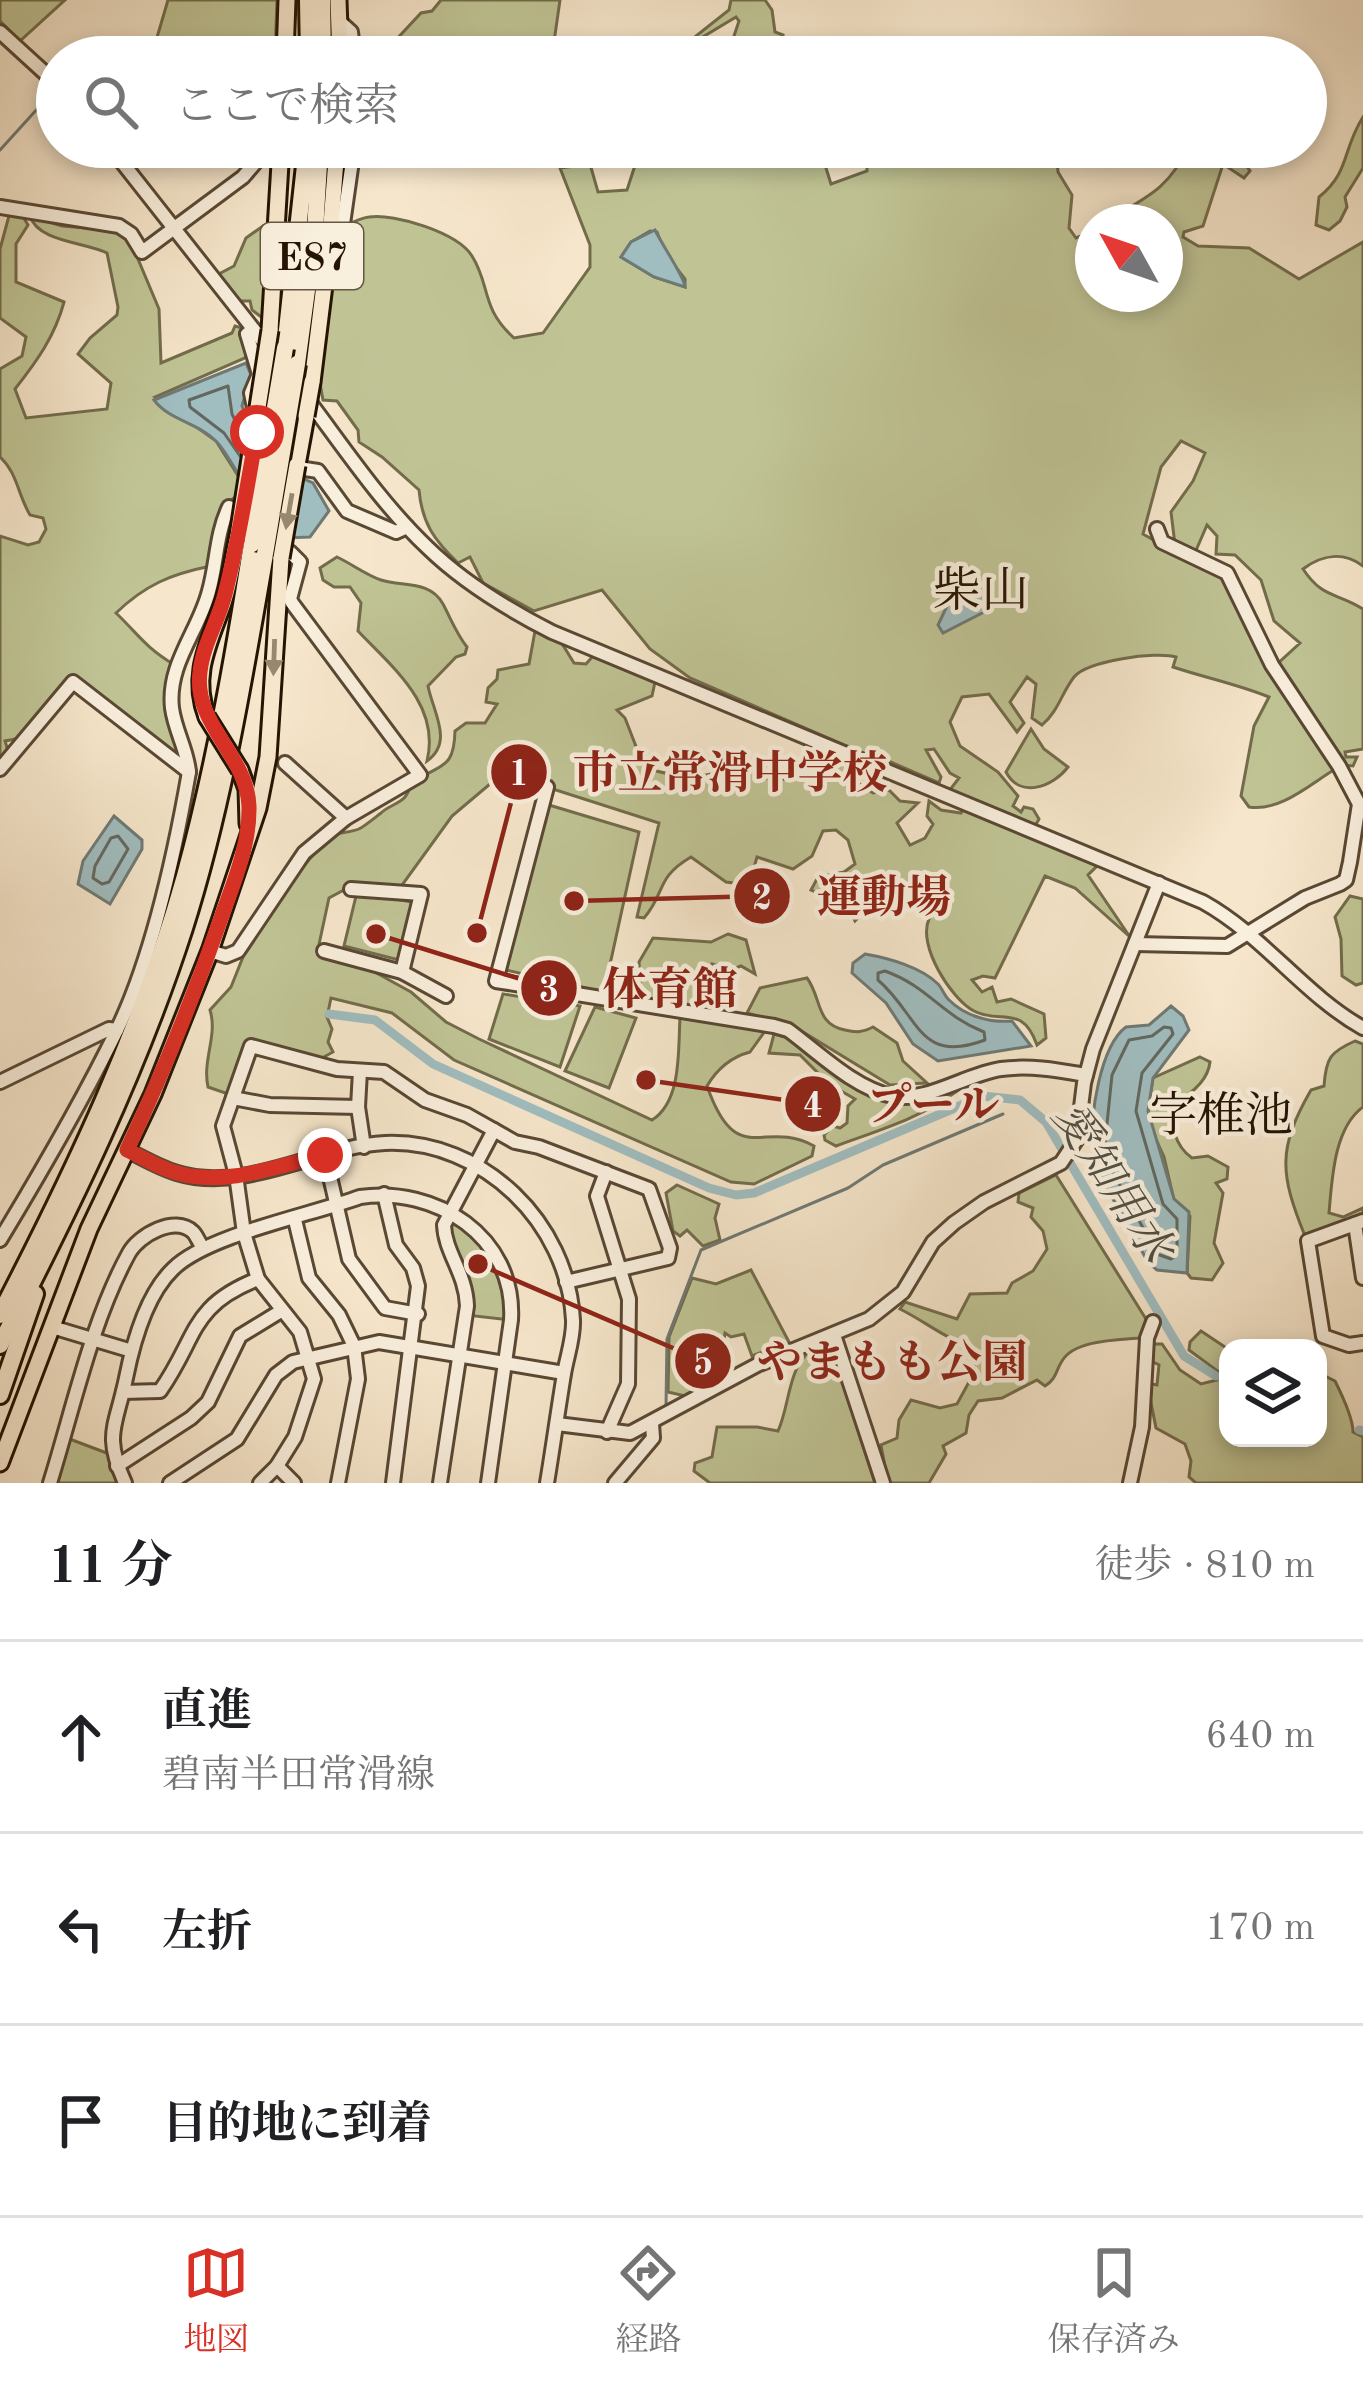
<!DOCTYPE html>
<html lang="ja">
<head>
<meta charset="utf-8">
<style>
	body { margin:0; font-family:"Old Standard TT","Noto Serif JP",serif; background:#f6f6f6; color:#202124 }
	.controls { position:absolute; right:36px; bottom:36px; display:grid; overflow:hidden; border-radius:24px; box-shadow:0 6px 18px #0003 }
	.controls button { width:108px; height:108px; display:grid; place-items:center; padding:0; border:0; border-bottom:3px solid #e0e0e0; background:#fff; color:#202124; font:60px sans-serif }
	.compass { position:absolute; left:1075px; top:204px; width:108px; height:108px; border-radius:50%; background:#fff; box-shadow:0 6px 18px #0003; rotate:310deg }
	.stop { position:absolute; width:36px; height:36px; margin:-27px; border:9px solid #d93025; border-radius:50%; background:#fff }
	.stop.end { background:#d93025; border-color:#fff; box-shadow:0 3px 12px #0008 }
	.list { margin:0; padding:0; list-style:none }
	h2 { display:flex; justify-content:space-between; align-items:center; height:156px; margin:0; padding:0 48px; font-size:51px }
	h2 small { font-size:39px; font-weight:400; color:#757577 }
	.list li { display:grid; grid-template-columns:78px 1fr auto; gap:36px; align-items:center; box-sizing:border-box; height:192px; padding:0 48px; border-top:3px solid #e0e0e0 }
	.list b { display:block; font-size:45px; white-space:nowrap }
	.list p { margin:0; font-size:39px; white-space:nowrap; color:#757577 }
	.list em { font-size:39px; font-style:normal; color:#757577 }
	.icon { flex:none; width:66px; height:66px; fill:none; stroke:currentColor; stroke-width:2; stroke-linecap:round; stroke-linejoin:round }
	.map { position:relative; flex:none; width:1363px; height:1483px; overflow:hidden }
	.search { position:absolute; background:#fff; box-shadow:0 6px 18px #0003; left:36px; right:36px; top:36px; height:132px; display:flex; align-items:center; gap:30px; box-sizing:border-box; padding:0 42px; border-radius:66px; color:#757577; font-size:45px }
	.sheet { height:732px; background:#fff }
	nav { display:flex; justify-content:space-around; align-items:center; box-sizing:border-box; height:168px; border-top:3px solid #e0e0e0; background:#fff; font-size:33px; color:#757577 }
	nav a { display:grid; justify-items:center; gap:6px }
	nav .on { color:#d93025 }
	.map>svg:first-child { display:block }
</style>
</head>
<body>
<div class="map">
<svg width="1363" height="1483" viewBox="0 0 1363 1483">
	<rect width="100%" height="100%" fill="#f6e6cb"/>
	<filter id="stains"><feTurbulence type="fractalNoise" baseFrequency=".00167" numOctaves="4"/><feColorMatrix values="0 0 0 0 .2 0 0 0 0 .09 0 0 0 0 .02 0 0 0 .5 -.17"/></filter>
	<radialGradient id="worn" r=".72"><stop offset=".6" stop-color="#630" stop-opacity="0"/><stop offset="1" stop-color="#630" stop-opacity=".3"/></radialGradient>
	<g fill="#c0c495" stroke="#726c4b" stroke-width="3" fill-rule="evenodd">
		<path d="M0,0H65L20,41L0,21Z"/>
		<path d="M168,0H277L275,57H106L114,49L153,51Z"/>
		<path d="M441,0H560L553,49L542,57H380L421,13L432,11Z"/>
		<path d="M731,0H765L772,10L775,32L783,35C776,62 750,57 727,57L739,21L736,17L691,44V40L729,10Z"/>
		<path d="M1363,117V168L1345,197L1347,207L1340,221L1329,230L1316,225L1319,197C1350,172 1342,150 1363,117Z"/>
		<path d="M660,147H816L821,152L831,184L867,171V147H1056L1058,172L1072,195L1069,228L1076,238L1093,231V294H1165V222H1105C1144,198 1168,191 1188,147H1234L1250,171L1244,178L1223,164L1203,226L1184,232L1183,237L1198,246L1249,248L1299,279L1363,242V566C1344,552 1323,554 1303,569C1323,599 1336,592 1363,609V749L1345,752L1346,757H1357L1353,766L1342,765L1275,666L1300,643L1274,621L1261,580L1235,555L1216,554L1217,536L1207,525L1194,555L1175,545L1171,512L1193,481L1205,453L1181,441L1161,467L1143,534L1187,559L1226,575L1269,666L1337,768C1311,783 1281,812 1249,807L1241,796L1254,726L1269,697C1237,684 1206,678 1173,667L1176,657C1156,651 1087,661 1074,677C1061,694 1059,710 1042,725L1032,718L1036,684L1027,677L1010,702L1024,723L1017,732L989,694L962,697L950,722L960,746L998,772L1018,796L1013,806L1021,812L1024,807L1033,809L1039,819L1035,826L949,791L959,778L950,773L934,749L926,750L941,777L939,783L886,760L883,755L874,758L690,678L650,649L602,590L534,611L483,583L470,557L458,563C434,540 422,523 419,490L382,457L359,442L358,430L337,401L323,400L319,378L337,243L343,227C351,223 360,218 369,217C395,213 458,233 472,256C491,286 480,307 514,338L543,333L590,267V245L560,168L590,164L598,192L627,190L639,153L653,152ZM650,231L657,232L665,253L685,279V287L654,277L621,257L631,242Z"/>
		<path d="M10,212L22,215L28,225L16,244V282L64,302C55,336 37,361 15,389L26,418L107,409L111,383L78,354L90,338L117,315L118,307L107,253C85,242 38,242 30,216L62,226L113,230L130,240L159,309L161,363L232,333L235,326L242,328L248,346L245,358L155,397L216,441L242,482L238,495C213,511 213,539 211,566C171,574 145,585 116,613C139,635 144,646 173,664L168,684L185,756L178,761L78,681L21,738L5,741L9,754L0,765V536L28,545L39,542L46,529L43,518L30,515C18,495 17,472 0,457V369L22,356L26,337L0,318V249Z"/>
		<path d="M263,226L267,228L264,319L252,310L250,301H239L217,275L234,266L246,238Z"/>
		<path d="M337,557C352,564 366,575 381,580C402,587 430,580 443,604C451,619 456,633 467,647L465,654L456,657L428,686C433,712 454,742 427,761C441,705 392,667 358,631L361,603L350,587H334L323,580L320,568Z"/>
		<path d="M535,631L561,642L574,663L586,664L593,656L655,682L652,696L617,710L625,718L644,767C664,774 685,779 706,775C729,771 740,759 765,767L768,778L792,780L820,770L828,754L842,757L852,779L873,793L889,790L900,801L918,803L897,823L910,845L925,838L933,824L927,816L929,801L941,810L961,813L964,808L1094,861L1096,867L1088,875L1130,937L1075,888L1045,876L995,978L983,976L972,980L982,992L992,987L997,1002L1011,999L1044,1014L1046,1038L1037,1045C1022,1003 1001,1025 974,1011C951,999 917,945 929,919C932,913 938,910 942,905L911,884C899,892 894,887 882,890C870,893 864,912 855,921L848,906L811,890L818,877L844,872L855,864L848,840L836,830L823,831L812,856L793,869L757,857L749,885L726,882L691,857C655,878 666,893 644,918L637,917L659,823L503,773L452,816L400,888L355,884L329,898L318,949L371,970L411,992L446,1022L479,1039L652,1120C682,1101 678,1050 680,1018L765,1031L750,1052C731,1057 717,1069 707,1086C737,1171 763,1118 814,1146L812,1156L754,1184L731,1182L454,1060L392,1013L331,998L327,1017L332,1029L328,1042L333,1052L322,1058L256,1042L228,1094L208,1087C202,1060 218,1036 210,1010L231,987L245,952L284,889L330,835C362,829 354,834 381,813C388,806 399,804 405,797C413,787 406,788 416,781C441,763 454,770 455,731L466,723H485L497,704L486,702L488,688L497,679L498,670L529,664Z"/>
		<path d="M1031,729L1044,749L1068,767C1053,787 1020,799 1006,772Z"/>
		<path d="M549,805L639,832L604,992L506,970Z"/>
		<path d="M357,892L412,902L399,960L344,946Z"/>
		<path d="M1350,896L1363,899V983L1356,985L1342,976L1341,939L1335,917Z"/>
		<path d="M728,934L746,940L755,974L741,966L730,970L712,964L695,1009L641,997L639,962L653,938L711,942Z"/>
		<path d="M807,978C822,998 815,1024 845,1030C857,1033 863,1032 873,1027L897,1043L903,1061L927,1083L890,1085L793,1026L747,1013L760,988Z"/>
		<path d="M503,994L580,1006L560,1067L489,1039Z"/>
		<path d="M595,1007L636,1018L609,1088L565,1071Z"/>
		<path d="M774,1034L793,1039L888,1100L957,1086V1091C919,1119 879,1130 836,1146L825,1140L824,1135L833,1126L840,1128L847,1123L848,1106L855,1099L829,1084L800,1055L769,1053Z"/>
		<path d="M1355,1041L1363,1044V1107C1334,1128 1332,1179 1329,1213L1343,1217L1363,1208V1216L1305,1236C1280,1174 1277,1149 1311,1090L1324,1086C1326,1058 1330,1052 1355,1041Z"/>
		<path d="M1200,1057L1210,1062C1208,1081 1191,1094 1175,1103C1169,1124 1175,1146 1192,1158L1208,1156L1228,1167L1227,1179L1216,1183L1223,1193L1214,1243L1223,1263L1212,1280L1191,1278L1187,1273L1190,1216L1174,1200L1164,1157L1150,1126L1148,1111L1153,1078Z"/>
		<path d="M1056,1175L1146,1319L1145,1331L1139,1338C1117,1340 1074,1340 1062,1361C1055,1372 1057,1378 1045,1386L1037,1380L1002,1398L978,1401L969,1415L966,1433L943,1446L946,1454L929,1483H888L881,1445L897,1438L899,1420L911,1400L940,1408L957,1404L975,1371L972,1347C944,1338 926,1322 900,1309L905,1302L957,1319L970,1294L1007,1293L1012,1283L1033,1271L1047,1249L1043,1231L1031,1217L1033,1208L1018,1202L1019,1193Z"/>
		<path d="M677,1185L719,1204L715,1218L720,1240L703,1246L687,1230L680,1236L673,1231L666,1193Z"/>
		<path d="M445,1220L471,1224L501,1268L511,1320L466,1315Z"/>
		<path d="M751,1270L789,1342L752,1356L744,1334L731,1337L725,1333L722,1353L727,1356L722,1371L685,1396L668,1392L669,1337L692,1278L716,1284Z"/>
		<path d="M1201,1331L1228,1349V1438H1318V1355L1321,1374L1335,1381C1342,1395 1353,1418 1353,1432L1363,1437V1483H1196L1189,1477L1191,1461L1185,1444L1156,1428L1147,1383L1157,1385L1159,1365L1149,1360L1151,1344H1162L1180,1370L1201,1384L1217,1380L1219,1372L1189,1350L1190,1342Z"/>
		<path d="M818,1346L834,1356L875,1483H710L694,1471L695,1463L712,1457L717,1427H757L778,1431C791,1403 787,1361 818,1346Z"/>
		<path d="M67,1438L112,1455L125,1483H52Z"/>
	</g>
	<g fill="#a0bdc0" stroke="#6f7974" stroke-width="3">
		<path d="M655,230C661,243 685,278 685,287L654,277L621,257L631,242Z"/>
		<path d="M246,363L251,375L242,406L251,426L281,469L313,483L329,511L310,537C301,537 290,539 282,535C258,522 236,461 216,441C197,422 170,421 154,400Z"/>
		<path d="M957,585L986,593L994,607L943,633L938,625Z"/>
		<path d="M114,816L142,840V849L110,904L78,884L83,861Z"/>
		<path d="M865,954C888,958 921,967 938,984C942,988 944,995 949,1000C965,1016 990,1023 1012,1021L1031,1046L938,1061L913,1044L886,1003L852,973L853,963Z"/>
		<path d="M1171,1006L1183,1016L1189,1030L1153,1078L1148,1111L1174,1199L1189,1212L1187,1273L1157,1270L1148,1262L1094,1165C1095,1158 1093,1153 1092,1146C1090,1117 1100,1046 1126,1027L1149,1025Z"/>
	</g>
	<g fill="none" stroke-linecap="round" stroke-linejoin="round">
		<g stroke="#626860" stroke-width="3">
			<path d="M240,456L224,433L190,407L189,400L228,386L232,414L243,437"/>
			<path d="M118,836L128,849L109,882L102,884L93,878L95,866L111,838Z"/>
			<path d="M885,971C929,987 941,1015 984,1032L985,1040C918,1065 920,1016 878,980V973Z"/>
			<path d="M1164,1027L1171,1028L1173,1034L1142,1073L1136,1111L1163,1204L1177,1219V1254L1171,1259L1157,1254L1107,1161L1105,1143L1112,1075L1129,1040L1152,1036Z"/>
		</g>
		<g stroke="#6f7974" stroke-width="3">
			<path d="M0,150L49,96"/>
			<path d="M666,1407L667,1339L701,1250L848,1188L883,1165L1003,1114"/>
		</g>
		<g stroke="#a0bdc0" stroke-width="9">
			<path d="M329,1014L375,1020L433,1064L709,1188L736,1195L754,1193L983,1096L1020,1100L1046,1122L1184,1356L1216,1376"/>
			<path d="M1359,1430L1363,1431"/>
		</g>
		<defs>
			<g id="minor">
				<path d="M340,22L351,32L354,57"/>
				<path d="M0,32L57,84"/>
				<path d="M110,147L269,349"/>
				<path d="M0,207L119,226L131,234L142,252L243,177L255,163L258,147"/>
				<path d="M330,237L343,224L354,147"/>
				<path d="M253,329L247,334L259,374L251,393L256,418"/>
				<path d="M292,379C336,435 376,499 428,548C464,583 507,609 552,632L1203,902C1264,936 1303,994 1363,1028"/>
				<path d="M292,467L318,471L347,511L396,532L407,527"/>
				<path d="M285,763L346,818"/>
				<path d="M0,769L73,682L189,772"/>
				<path d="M547,787L496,981L774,1026L788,1030C818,1052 854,1088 892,1096C926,1103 966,1074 1001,1069C1030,1065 1057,1070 1086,1075"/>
				<path d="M351,889L421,894L402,972"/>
				<path d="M1135,944L1227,946L1305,898L1340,884L1346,880L1350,862L1359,804L1339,766L1272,665L1227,573L1162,542L1157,529"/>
				<path d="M210,951L226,956L238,951L304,853L346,818L420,775L292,603L290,599L300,562L290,552L276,549"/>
				<path d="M324,951L402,972L446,996"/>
				<path d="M360,1071L358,1107L364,1147"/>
				<path d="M0,1082L109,1029L117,1030"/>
				<path d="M233,1098L270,1105L358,1107"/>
				<path d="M127,1150C143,1158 160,1168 177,1173C245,1194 318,1146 385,1143C483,1139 568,1223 573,1320C574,1337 567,1356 564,1374C558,1410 553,1447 547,1483"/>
				<path d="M325,1155L349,1259L385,1308L418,1314"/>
				<path d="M606,1172L597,1196L629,1299L628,1384L607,1432"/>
				<path d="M384,1194L396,1245L413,1268L418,1286L393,1483"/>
				<path d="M295,1220L309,1278L339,1315L354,1346L358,1379L338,1483"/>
				<path d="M1363,1221L1308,1241L1323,1336L1349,1345L1363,1343"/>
				<path d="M1355,1224L1363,1278"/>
				<path d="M0,1240C41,1172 82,1102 117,1030C152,958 175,852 189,772C187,749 175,731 172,708C167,664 199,631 209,591C217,563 216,534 229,507L244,520"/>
				<path d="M52,1327L132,1351"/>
				<path d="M834,1335L883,1483"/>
				<path d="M123,1392L160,1391C198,1337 189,1306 258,1279"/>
				<path d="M557,1424L630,1433L757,1365L869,1319L903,1292L933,1242L954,1223L984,1202L1061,1163L1077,1139L1084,1083L1093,1049L1159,883"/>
				<path d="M117,1466L191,1418L208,1402L240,1336L281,1311"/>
				<path d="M277,1466L294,1483"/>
				<path d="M50,1483C73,1409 92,1320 129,1253C139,1235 175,1215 193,1232C197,1236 199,1243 203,1248"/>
				<path d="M125,1483C103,1434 116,1427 126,1378C133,1343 147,1294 173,1269C207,1235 311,1215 360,1197C435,1186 516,1236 511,1320L488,1483"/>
				<path d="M170,1483L237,1439L276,1375L293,1362L379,1342L564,1373"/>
				<path d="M260,1483L277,1466L295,1437L314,1379L300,1332L258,1279L244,1233L236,1175L223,1126L251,1046L337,1069L384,1072L425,1100L467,1115L515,1142L539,1147L649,1189L670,1248L668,1258L566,1282"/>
				<path d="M440,1483L467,1306C466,1273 445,1253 444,1225L494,1130"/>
				<path d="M615,1483L653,1438L652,1424"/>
				<path d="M1130,1483L1142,1427L1147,1338L1153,1322"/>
			</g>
			<g id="major">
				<path d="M338,0L340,57"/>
				<path d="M285,57L287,0"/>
				<path d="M270,330L281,147"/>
				<path d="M312,382L330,237L337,147"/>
				<path d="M297,465L306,416"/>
				<path d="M207,717C191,675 209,643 223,603C230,582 233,558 238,536"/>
				<path d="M240,770L247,789L248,824"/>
				<path d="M0,1463L89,1229L153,1094L210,951L258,808L268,757L281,558"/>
			</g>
			<g id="highway">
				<path d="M308,0L309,57"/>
				<path d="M322,0L323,57"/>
				<path d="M285,348L307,147"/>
				<path d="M297,364L315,231L320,147"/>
				<path d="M0,1315C73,1174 142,1030 185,876C215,767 234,656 252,544"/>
				<path d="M0,1345C70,1209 137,1074 184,928C223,805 243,680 265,554"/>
				<path d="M0,1395L35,1294"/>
			</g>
		</defs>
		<use href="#minor" stroke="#594834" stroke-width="18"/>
		<use href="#major" stroke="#251401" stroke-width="21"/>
		<use href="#highway" stroke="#251401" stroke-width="22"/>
		<use href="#minor" stroke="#f9efdd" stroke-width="12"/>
		<use href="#major" stroke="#f6e6cb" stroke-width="15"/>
		<use href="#highway" stroke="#f6e6cb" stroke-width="16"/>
		<defs>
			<g id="major-bridge">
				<path d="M306,416L312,382"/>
				<path d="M238,536L270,330"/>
				<path d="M281,558L297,465"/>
				<path d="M207,717L240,770"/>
			</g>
			<g id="highway-bridge">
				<path d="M252,544L285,348"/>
				<path d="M265,554L297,364"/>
			</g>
		</defs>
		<use href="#major-bridge" stroke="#251401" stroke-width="21" stroke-linecap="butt"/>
		<use href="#highway-bridge" stroke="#251401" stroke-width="22" stroke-linecap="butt"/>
		<use href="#major-bridge" stroke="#f6e6cb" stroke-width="15"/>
		<use href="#highway-bridge" stroke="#f6e6cb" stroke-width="16"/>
	</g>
	<defs><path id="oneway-solid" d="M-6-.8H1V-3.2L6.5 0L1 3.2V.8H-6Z" transform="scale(3)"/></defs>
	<g fill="#988870">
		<use href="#oneway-solid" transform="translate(289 511) rotate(100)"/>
		<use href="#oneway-solid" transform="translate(274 657) rotate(92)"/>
	</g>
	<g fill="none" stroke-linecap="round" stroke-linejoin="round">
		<path stroke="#d93025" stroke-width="15" d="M257,432C247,486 239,540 225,594C219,620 203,644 200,672C193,724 247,755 249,806C250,846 233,884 220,921C193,999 162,1075 127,1150C144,1158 162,1170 181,1174C228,1186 279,1165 325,1155"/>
	</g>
	<g text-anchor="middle" stroke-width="9" stroke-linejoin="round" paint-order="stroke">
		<rect fill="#f9efdd" stroke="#655643" stroke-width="3" x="261" y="223" width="102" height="66" rx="9"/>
		<g font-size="39" font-weight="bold" fill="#251401">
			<text x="312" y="270">E87</text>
		</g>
		<g font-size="45" font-style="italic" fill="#504f44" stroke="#f9efdd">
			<text transform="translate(1114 1181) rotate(57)" y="16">愛知用水</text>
		</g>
		<g font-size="48" fill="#251401" stroke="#f9efdd">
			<text x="981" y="606">柴山</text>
			<text x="1221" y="1131">字椎池</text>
		</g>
	</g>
	<path fill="none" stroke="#8f2418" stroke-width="4.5" d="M477 933L519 772M574 901L762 896M376 934L549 988M646 1080L813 1104M478 1264L703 1361"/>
	<g fill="#8f2418" stroke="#f9efdd" stroke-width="4.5">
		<circle cx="477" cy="933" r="12"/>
		<circle cx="574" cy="901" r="12"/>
		<circle cx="376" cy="934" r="12"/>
		<circle cx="646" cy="1080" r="12"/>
		<circle cx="478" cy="1264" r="12"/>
		<circle cx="519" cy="772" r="30"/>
		<circle cx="762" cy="896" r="30"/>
		<circle cx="549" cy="988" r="30"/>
		<circle cx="813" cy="1104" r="30"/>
		<circle cx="703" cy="1361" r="30"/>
	</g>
	<g font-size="36" text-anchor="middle" font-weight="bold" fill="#fff">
		<text x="519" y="785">1</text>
		<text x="762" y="909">2</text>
		<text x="549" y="1001">3</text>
		<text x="813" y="1117">4</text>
		<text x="703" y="1374">5</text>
	</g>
	<g font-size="45" text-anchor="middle" font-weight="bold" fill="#8f2418" stroke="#f9efdd" stroke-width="9" stroke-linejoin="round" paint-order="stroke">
		<text x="730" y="788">市立常滑中学校</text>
		<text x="884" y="912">運動場</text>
		<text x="670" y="1004">体育館</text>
		<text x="933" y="1120">プール</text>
		<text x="892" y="1377">やまもも公園</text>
	</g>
	<rect width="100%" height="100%" filter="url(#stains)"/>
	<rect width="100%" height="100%" fill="url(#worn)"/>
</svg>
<div class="controls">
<button><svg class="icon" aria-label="layers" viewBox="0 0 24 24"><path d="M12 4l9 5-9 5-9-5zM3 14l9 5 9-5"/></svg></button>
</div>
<svg class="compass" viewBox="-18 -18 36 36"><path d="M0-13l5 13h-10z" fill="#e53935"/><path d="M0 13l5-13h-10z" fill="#757577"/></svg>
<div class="stop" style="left:257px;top:432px"></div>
<div class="stop end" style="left:325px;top:1155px"></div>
<div class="search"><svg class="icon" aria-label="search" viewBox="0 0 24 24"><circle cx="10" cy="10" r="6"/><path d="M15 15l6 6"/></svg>ここで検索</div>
</div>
<section class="sheet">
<h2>11 分<small>徒歩 · 810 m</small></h2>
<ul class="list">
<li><svg class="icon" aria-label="ahead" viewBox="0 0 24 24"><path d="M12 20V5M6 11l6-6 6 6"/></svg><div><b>直進</b><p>碧南半田常滑線</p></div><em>640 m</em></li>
<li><svg class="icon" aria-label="left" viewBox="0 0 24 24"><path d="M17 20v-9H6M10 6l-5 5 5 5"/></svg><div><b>左折</b></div><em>170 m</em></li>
<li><svg class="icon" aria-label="arrive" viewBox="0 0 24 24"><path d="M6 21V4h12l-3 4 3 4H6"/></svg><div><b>目的地に到着</b></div></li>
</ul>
</section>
<nav>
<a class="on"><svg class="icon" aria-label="map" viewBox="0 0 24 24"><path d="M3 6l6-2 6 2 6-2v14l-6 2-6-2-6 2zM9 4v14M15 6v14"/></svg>地図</a>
<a><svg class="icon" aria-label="directions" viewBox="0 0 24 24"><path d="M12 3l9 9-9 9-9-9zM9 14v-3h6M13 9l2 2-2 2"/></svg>経路</a>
<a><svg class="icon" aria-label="saved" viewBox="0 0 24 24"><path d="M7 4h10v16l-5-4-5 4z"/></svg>保存済み</a>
</nav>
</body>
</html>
